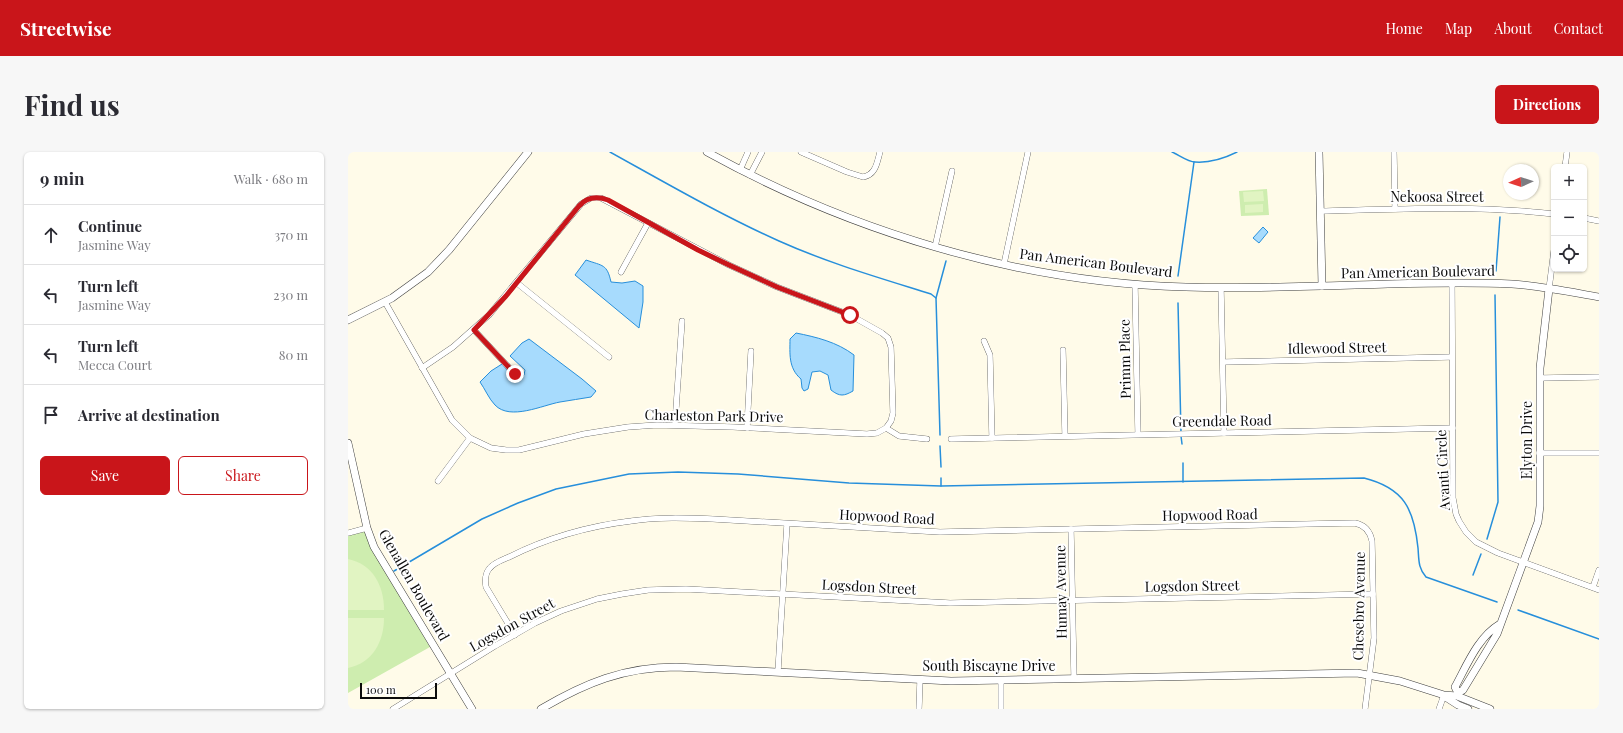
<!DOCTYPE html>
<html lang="en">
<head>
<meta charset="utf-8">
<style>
	body { margin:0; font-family:"Playfair Display",serif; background:#f7f7f7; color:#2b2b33 }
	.controls { position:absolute; right:12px; top:12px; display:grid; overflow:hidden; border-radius:6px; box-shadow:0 1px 3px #0004 }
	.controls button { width:36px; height:36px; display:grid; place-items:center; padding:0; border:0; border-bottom:1px solid #e1e1e2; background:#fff; color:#2b2b33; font:20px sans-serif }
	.compass { position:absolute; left:1155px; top:12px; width:36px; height:36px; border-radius:50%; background:#fff; box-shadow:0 1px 3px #0004; rotate:267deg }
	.scale { position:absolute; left:12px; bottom:10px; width:77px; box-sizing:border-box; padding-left:4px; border:2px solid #0b0b0b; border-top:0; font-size:11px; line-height:14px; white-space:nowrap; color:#0b0b0b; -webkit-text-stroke:3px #fff; paint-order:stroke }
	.stop { position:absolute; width:12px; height:12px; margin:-9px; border:3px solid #c9151a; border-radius:50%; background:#fff }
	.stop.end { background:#c9151a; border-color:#fff; box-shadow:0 1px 4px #0008 }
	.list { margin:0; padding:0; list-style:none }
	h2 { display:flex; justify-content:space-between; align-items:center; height:52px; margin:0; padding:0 16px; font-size:17px }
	h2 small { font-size:13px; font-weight:400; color:#7c7c81 }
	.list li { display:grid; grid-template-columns:26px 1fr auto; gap:12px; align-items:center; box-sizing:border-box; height:60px; padding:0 16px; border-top:1px solid #e1e1e2 }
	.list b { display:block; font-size:15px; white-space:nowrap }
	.list p { margin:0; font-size:13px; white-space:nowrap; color:#7c7c81 }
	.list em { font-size:13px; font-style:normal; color:#7c7c81 }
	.actions { display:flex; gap:8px; padding:12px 16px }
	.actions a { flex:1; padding:9px 0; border:1px solid #c9151a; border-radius:6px; text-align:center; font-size:14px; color:#c9151a }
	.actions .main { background:#c9151a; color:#fff }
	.icon { flex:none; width:22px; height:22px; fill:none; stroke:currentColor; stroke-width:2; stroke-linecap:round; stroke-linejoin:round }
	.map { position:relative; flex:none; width:1251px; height:557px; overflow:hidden; border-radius:6px }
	header { display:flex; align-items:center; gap:24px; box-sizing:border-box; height:56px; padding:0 20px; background:#c9151a; color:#fff }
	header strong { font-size:19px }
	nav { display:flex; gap:22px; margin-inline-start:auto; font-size:14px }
	.intro { display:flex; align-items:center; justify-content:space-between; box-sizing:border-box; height:96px; padding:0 24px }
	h1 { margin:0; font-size:28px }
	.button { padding:10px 18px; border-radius:6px; background:#c9151a; color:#fff; font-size:14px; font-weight:700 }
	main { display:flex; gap:24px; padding:0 24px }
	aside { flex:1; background:#fff; border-radius:6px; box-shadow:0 1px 3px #0004 }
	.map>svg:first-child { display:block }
</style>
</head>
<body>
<header>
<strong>Streetwise</strong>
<nav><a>Home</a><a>Map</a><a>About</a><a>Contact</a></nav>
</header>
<div class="intro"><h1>Find us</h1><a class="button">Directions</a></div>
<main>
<aside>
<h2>9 min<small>Walk · 680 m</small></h2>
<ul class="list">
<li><svg class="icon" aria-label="ahead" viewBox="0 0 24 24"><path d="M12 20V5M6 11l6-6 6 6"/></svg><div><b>Continue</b><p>Jasmine Way</p></div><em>370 m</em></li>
<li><svg class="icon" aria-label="left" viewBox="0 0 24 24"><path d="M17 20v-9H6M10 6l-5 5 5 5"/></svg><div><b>Turn left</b><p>Jasmine Way</p></div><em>230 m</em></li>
<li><svg class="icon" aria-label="left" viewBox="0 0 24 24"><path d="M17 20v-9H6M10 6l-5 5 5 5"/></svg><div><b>Turn left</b><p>Mecca Court</p></div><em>80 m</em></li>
<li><svg class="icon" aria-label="arrive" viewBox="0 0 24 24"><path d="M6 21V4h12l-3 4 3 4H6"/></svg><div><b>Arrive at destination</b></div></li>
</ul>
<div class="actions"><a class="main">Save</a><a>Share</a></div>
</aside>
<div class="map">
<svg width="1251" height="557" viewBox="0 0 1251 557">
	<rect width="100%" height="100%" fill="#fffbe9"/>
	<g fill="#ceedaf">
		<path d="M919,37L921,63L893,64L891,39Z"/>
		<path d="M17,379L29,406L82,495L0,541V384Z"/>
	</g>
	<g fill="#e1f4c2">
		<path d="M915,39L916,49L896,50L895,40Z"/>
		<path d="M915,52V60L897,61V53Z"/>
		<path d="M0,407C25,412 36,434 36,458H0Z"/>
		<path d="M0,466H36C36,489 25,511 0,516Z"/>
	</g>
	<g fill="#a7dbfd" stroke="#278fdb">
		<path d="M915,75L920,80L911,91L905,86Z"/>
		<path d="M238,108C255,114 259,112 263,130L274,131L287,129L295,134V150L291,176L227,123Z"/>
		<path d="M448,181C468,185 489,190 506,203L505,239C496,244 492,245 483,238L480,223L472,219L464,220L460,237L456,239L454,236L453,227C440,216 442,201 442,187Z"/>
		<path d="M181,187L234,227L248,239L243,245C233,247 222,248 212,250C195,253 162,269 147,253C141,247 137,237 132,230L143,219L154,212L167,226L176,223L177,218L162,204L174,191Z"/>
	</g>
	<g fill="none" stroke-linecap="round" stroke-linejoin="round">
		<g stroke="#278fdb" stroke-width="1.5">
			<path d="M262,0C318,31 373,63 431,89C480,111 532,126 583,142L588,146L592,283"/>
			<path d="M824,0C831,3 840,10 847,10C861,11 877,6 889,0"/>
			<path d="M1148,119L1152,65"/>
			<path d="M830,124L846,10"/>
			<path d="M588,146L598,109"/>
			<path d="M830,151L833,281"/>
			<path d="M833,284L834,292"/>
			<path d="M592,294L593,315"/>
			<path d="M835,311V330"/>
			<path d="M593,326V334"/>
			<path d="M1139,387L1150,350L1147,143"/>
			<path d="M46,419L134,367L170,351L208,337L281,322L330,320L390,322L501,331L593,334L1016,326C1056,336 1066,357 1070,396C1071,408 1070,416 1078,425L1149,450"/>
			<path d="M1125,423L1133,402"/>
			<path d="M1170,458L1251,487"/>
		</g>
		<defs>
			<g id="minor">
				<path d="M453,0L499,20L515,25C528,23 529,10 532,0"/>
				<path d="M1046,0L1047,57"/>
				<path d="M1217,15L1219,0"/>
				<path d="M392,18L400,0"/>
				<path d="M402,23L414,0"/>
				<path d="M972,59C1050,57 1128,53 1206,62"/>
				<path d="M1236,66L1251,69"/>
				<path d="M587,95L604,19"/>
				<path d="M656,112L680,0"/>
				<path d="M273,120L300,71"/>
				<path d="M169,131L261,205"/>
				<path d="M1104,131L1105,346L1108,362L1111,369L1118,380L1128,390L1150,401L1251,438"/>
				<path d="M787,132L790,282"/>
				<path d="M873,135L876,281"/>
				<path d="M1201,137L1206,98"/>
				<path d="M37,150L104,268L122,286L143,296L158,298H171L236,282L280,275L309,273L385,275L519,282L529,281L538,276L551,284L579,287"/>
				<path d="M126,178L167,222"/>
				<path d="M636,189L642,203L644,286"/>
				<path d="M715,198L717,284"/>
				<path d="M875,210L1104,205"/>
				<path d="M74,216L105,195L141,163L233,52L243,46H253L381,113L429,135L502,163L534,181L540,186L543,195L545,261L543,269L538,276"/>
				<path d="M1192,226L1251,225"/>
				<path d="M327,272L334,169"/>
				<path d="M399,276L403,199"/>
				<path d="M603,287L1105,276"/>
				<path d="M1191,301H1251"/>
				<path d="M90,329L122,286"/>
				<path d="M723,377L726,526"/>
				<path d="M0,381L19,376"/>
				<path d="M1245,435L1251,418"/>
				<path d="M167,483L138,435C137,429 137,422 141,417C145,411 154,408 161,405C199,386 241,374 283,369C310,365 338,366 365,367L592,380L1007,371C1017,373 1022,379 1024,389L1026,486L1017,557"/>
				<path d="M430,519L439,372"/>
				<path d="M653,528V557"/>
				<path d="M45,557L147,494L187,471L213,459L249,447L274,442L300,438L338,437L602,451L1025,442"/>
				<path d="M571,557L572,528"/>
				<path d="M1091,557L1096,543"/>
			</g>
			<g id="tertiary">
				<path d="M359,0C504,80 672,131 838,135C905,137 973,134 1040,132C1082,131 1123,130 1164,132C1193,134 1222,140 1251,145"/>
				<path d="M971,0L974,134"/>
				<path d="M0,168L44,146L80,120L101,98L180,0"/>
				<path d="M0,291L19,376L26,395L124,557"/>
				<path d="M1152,472C1130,485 1119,513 1107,535L1110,541L1115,538L1149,482L1190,370L1192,354V216L1201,137"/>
				<path d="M1096,544L1110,553L1120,557"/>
				<path d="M193,557C237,531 276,515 328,515L603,529L1009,521L1052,529L1096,543L1109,544L1142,557"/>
			</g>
		</defs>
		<use href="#minor" stroke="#3e3e3e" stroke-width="6"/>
		<use href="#tertiary" stroke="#3e3e3e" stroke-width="8"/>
		<use href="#minor" stroke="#fff" stroke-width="5.5"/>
		<use href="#tertiary" stroke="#fff" stroke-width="7"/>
	</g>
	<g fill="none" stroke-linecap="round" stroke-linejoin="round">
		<path stroke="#c9151a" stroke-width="5" d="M167,222L126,178L158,144L231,54C239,45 249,44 260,48L350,98L381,113L429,135L502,163"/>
	</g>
	<g text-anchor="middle" stroke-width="4" stroke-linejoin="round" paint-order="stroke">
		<g font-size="14" fill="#0b0b0b" stroke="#fff">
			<text x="1089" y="50">Nekoosa Street</text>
			<text transform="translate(748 111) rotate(7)" y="5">Pan American Boulevard</text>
			<text transform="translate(1070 120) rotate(-1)" y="5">Pan American Boulevard</text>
			<text transform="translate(989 196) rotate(-1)" y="5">Idlewood Street</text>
			<text transform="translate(777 207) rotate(-91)" y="5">Primm Place</text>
			<text transform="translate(366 264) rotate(1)" y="5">Charleston Park Drive</text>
			<text transform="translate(874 269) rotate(-1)" y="5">Greendale Road</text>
			<text transform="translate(1179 288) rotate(-90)" y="5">Elyton Drive</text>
			<text transform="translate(1095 318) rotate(-93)" y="5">Avanti Circle</text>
			<text transform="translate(862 363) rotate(-1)" y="5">Hopwood Road</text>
			<text transform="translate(539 365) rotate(3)" y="5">Hopwood Road</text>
			<text transform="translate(66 433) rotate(60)" y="5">Glenallen Boulevard</text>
			<text transform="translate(844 434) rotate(-1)" y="5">Logsdon Street</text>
			<text transform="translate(521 435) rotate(3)" y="5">Logsdon Street</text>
			<text transform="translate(713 440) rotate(-91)" y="5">Humay Avenue</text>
			<text transform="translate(1011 454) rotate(-89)" y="5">Chesebro Avenue</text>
			<text transform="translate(164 473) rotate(-29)" y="5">Logsdon Street</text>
			<text x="641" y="519">South Biscayne Drive</text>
		</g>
	</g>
</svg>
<div class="controls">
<button>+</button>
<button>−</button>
<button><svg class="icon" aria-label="locate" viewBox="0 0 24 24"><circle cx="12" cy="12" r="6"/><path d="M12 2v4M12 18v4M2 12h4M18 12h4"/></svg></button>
</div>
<svg class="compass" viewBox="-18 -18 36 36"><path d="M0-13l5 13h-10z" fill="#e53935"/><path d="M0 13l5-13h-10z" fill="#7c7c81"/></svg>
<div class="scale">100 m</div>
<div class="stop" style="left:502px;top:163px"></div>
<div class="stop end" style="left:167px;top:222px"></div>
</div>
</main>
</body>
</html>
